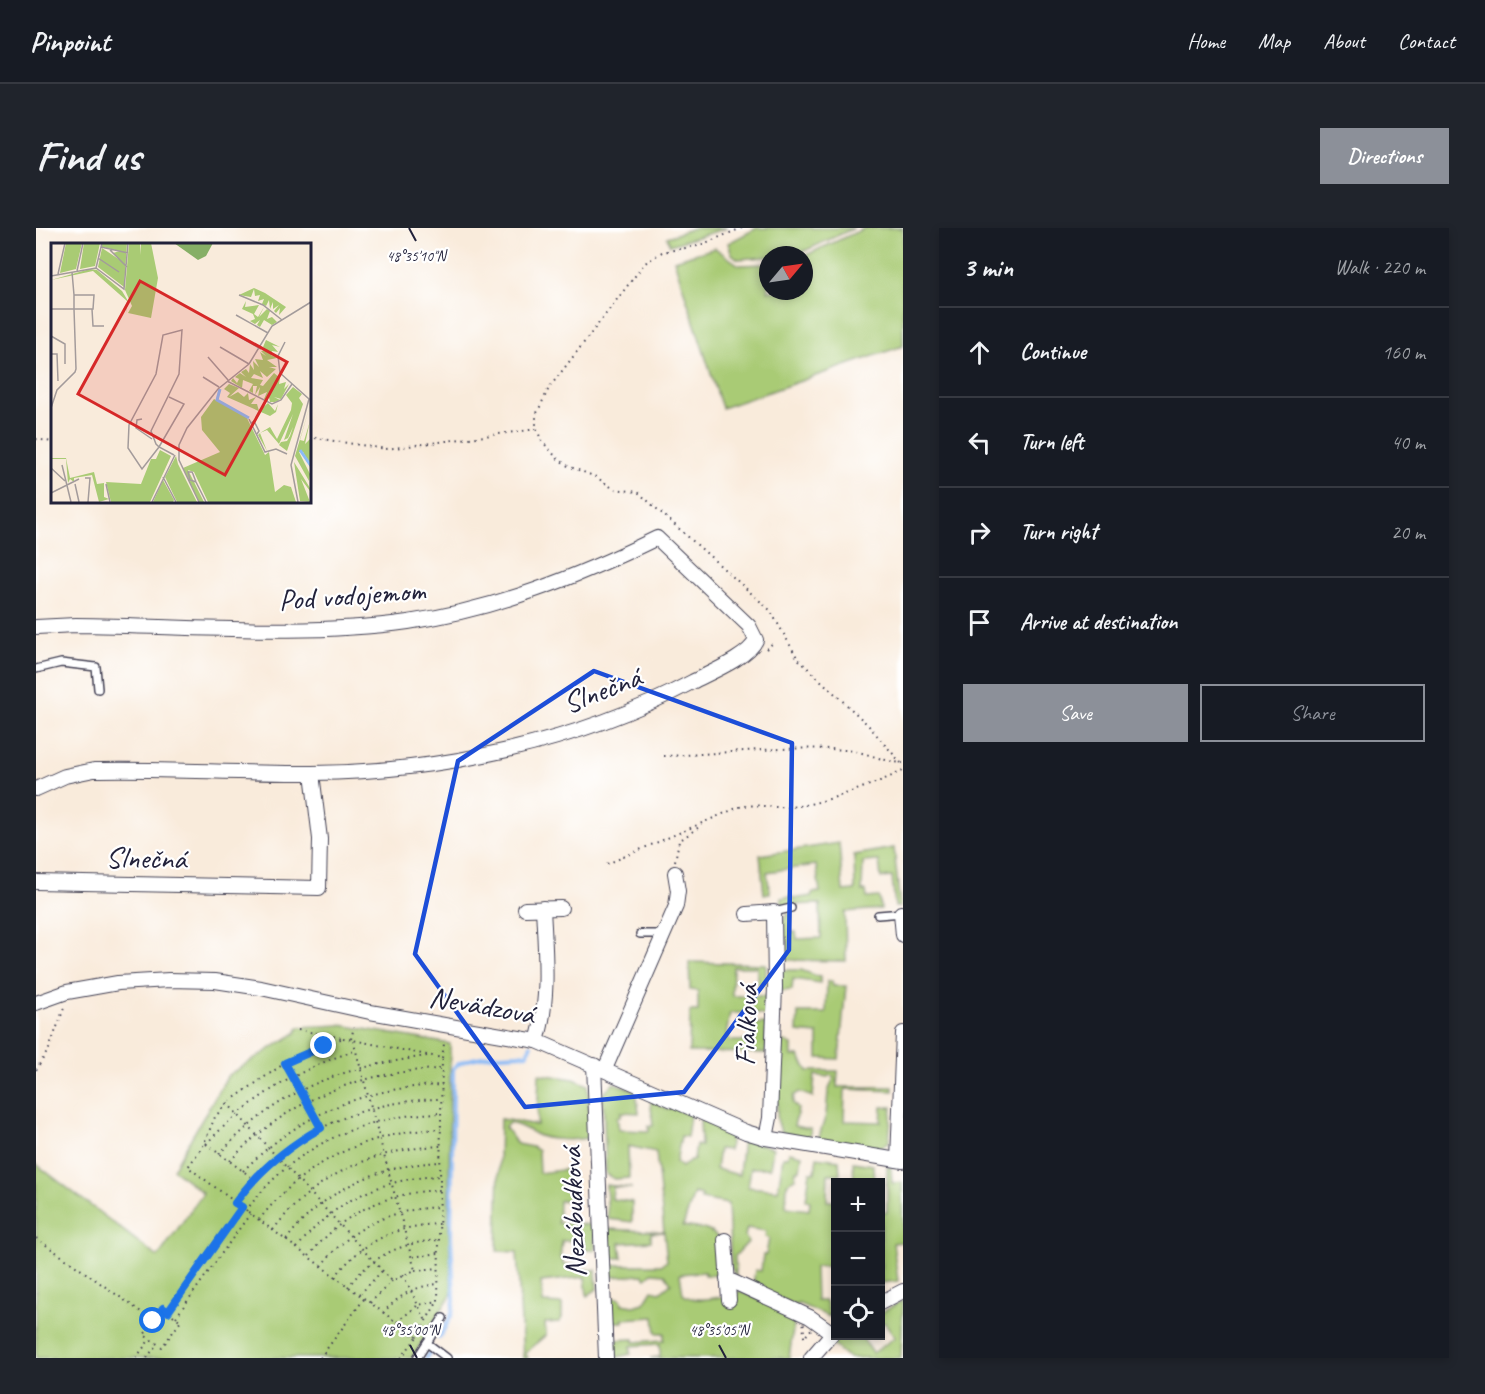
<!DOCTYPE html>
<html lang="en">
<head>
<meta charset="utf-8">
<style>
	body { margin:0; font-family:Caveat,sans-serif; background:#20242c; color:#f1f3f6 }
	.controls { position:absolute; right:18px; bottom:18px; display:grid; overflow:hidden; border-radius:0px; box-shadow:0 3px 9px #0003 }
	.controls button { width:54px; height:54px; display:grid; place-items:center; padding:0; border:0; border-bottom:2px solid #363941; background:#171b24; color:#f1f3f6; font:30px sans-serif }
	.compass { position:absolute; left:723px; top:18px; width:54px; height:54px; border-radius:50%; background:#171b24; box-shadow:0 3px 9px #0003; rotate:61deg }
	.stop { position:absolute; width:18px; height:18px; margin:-14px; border:4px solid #1a73e8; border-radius:50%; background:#fff }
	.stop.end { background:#1a73e8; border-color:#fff; box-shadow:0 2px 6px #0008 }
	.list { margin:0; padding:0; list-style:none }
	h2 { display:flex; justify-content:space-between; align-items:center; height:78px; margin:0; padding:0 24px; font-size:26px }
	h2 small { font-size:20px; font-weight:400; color:#9ea1a6 }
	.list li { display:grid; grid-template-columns:39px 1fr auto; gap:18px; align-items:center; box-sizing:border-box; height:90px; padding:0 24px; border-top:2px solid #363941 }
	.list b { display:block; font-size:22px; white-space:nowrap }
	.list em { font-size:20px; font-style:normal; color:#9ea1a6 }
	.actions { display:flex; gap:12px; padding:18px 24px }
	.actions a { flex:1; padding:14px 0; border:2px solid #8c9099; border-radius:0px; text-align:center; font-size:21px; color:#8c9099 }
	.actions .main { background:#8c9099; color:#fff }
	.icon { flex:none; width:33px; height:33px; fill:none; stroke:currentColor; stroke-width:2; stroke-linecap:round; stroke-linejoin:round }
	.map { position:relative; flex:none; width:867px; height:1130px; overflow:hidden; border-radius:0px }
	header { display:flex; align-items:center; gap:36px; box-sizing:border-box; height:84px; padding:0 30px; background:#171b24; border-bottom:2px solid #363941 }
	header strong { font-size:28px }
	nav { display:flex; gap:33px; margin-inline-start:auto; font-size:21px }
	.intro { display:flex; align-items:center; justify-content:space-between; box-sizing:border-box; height:144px; padding:0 36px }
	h1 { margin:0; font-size:42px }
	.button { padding:15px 27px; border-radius:0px; background:#8c9099; color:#fff; font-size:21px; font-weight:700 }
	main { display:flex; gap:36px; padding:0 36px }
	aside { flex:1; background:#171b24; border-radius:0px; box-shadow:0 3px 9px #0003 }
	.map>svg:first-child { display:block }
</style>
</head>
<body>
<header>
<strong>Pinpoint</strong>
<nav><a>Home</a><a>Map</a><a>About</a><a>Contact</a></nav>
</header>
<div class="intro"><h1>Find us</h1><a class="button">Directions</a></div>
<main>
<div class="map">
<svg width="867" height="1130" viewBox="0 0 867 1130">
	<rect width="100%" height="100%" fill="#fff"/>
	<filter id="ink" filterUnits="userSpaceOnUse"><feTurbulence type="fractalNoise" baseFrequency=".0167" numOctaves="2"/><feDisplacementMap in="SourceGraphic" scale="12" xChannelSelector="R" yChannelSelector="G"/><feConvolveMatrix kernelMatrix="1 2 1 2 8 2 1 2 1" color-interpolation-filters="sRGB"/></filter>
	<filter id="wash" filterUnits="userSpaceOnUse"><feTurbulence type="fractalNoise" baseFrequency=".008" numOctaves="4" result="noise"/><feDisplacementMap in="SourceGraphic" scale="24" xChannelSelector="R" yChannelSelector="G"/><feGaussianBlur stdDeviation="1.35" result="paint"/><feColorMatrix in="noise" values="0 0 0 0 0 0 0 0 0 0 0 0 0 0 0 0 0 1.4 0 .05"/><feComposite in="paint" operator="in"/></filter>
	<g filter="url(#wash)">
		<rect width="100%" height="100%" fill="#f9ebdb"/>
		<g fill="#a9cb74" stroke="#667658" stroke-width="1.5">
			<path d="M658,0H691L634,17L631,9Z"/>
			<path d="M721,0H818L760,27L702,31L696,26L692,15Z"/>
			<path d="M829,0H867V118L686,180L638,32L679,20L703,37L732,36V63H768V28Z"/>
			<path d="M803,615L807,663L819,662L818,627L858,620L864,679H859L856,649L845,650L843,633L827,634L826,663H830L831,670L843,669L845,681L809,684L810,733L744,732V698L751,686L756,685L755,704H760L761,711L785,710L784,676L746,677L745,670L756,668L757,671L776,668V665L784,664L780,637L731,644L734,665L728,666L724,627Z"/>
			<path d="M653,734L730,736V756H721V739H697L696,768H730V788L719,785H694L690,807L693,808V813H719V796L730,795V825L653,824L654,783H662V763L654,762Z"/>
			<path d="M744,742H765L784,749V755L757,751L756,762L744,763Z"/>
			<path d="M791,753H796L797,758H810L803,831L782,830V806L761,804L762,785H790Z"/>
			<path d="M305,797L414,816L413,998L416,1065L376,1130H0V936L122,1029L167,965L137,941L192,847L260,805L263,799Z"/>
			<path d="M747,813L756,817V828H763L772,843H802L801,859H857V863L809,861L808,893L845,894L846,879H856L853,914L845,919L782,912L790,887L792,864L798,849L793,847L792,849L779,847L777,869L763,864L758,868L757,875L762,881L758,898L775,901L773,911L745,904L741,891L743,816Z"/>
			<path d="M503,846L538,851L552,857L554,909C542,913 511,913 499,906C489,901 485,897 473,895L469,899L481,916L496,919L502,923L503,945L533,941L534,968L531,972L523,973L522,995L558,997L559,1022H548L547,1012L526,1013L524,1031H527V1037L543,1036V1041L560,1042L561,1061L551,1068L549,1049L505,1054L507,1075L526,1076V1090L523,1094L509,1095L510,1107L489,1125L492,1130H487L481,1024L461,1023L464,891L501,897Z"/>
			<path d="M578,855L600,863L603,885L585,884V889H581L583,902L613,903V898H617L614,869L624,874L623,877L634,882L635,879L654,887L651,909L645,908L640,934L646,939L654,932H658L660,917L665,918L664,891L695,905L693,922L683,921L680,941L703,947L707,911L737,920L734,940H715L712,959L742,962L747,929H752L753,924L766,927L764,942H760L759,950L751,956L750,979L773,982L774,973L770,972L774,944H779L781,929L803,932L804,946H792L791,973H799V1040L796,1038L779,1039L780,1073H790L794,1089L761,1075L760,1078L717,1058L719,1042L725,1043L727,1027H730L733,1010L729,1009L730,1003L711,1000L709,1008L712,1014L699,1028L700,1049L695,1039L692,976L665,971L666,967L658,965L647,998C661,1001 676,999 684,1013L686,1048L669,1047V1044L644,1046L647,1066C658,1077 692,1068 704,1063L759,1088L753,1130H614L624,1129V1116L595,1118V1126L578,1130V1112L598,1111V1114L628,1112V1105H620L618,1089L587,1091V1094H577L576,1069L585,1071L586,1076L598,1078L608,1075L616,1062L624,1064L635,1055L629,1046L616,1045L610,1050L607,1047L575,1049L574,1037H625L631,1033L628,1004L615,1005V1013L584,1015L586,1030H574L573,1001L628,1004L620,924L592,918L593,950L578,951L570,946L567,866Z"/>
			<path d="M817,934L837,937L838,954H818Z"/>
			<path d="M851,939H855L856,955L866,954L867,1014L857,1015L862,1053L845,1055V985L851,984Z"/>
			<path d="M570,957L596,960L577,959L576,971L596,974V994L572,991Z"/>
			<path d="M867,1072L865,1130H813L796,1116L806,1108H825L837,1125L859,1109L849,1095H845V1085Z"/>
		</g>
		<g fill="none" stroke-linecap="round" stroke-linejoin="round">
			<g stroke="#8bbbf6" stroke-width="4">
				<path d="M403,1110L416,1086L418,1072L415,1009L417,841C428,826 473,827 491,826L495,817"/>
				<path d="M390,1130L393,1125"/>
			</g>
		</g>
	</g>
	<g filter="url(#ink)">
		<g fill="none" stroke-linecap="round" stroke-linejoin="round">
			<defs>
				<g id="service">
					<path d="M0,441L25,435L60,439L62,461"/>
					<path d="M738,684L755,680"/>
					<path d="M842,687L867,685"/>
					<path d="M604,706H628"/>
					<path d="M391,1115L411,1130"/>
					<path d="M381,1130L407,1090"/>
				</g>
				<g id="minor">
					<path d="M0,399L40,397C149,398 264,409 372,394C461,381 541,349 621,310L713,398L720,412C713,429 673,445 656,454C542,515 405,544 276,545C203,546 130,540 58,542L29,548L0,561"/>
					<path d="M0,654L283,660L284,611L276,545"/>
					<path d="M489,681L525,680"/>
					<path d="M865,685L867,707"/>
					<path d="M711,686L738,684L739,759L734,890L730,910"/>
					<path d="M0,775L31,764L82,755L133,752L179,753L225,760L334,784L501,813L710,904L730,910L867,933"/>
					<path d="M501,813C514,771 509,723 507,680"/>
					<path d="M558,837L570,1130"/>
					<path d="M569,841L640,678L642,663L639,645"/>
					<path d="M862,932L867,805"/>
					<path d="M689,1012L693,1072"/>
					<path d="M691,1051L774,1089L795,1104"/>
					<path d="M844,1075L867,1063"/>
					<path d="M775,1130L800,1101"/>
				</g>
			</defs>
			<use href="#service" stroke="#424053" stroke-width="10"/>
			<use href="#minor" stroke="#424053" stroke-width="16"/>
			<g stroke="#424053" stroke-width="2" stroke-dasharray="1.5 4.5" stroke-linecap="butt">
				<path d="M706,0L662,18L626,24L609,35L513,160L500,187V198L505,212L521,230L532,238L560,249L578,261L602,264L734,382L762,431L832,497L865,535"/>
				<path d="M273,209L350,221L501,201"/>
				<path d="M0,211L16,214"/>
				<path d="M730,421L737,415"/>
				<path d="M628,528C686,526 750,517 809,522C829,523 847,534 867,535"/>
				<path d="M639,633L643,613L663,599"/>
				<path d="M571,636L703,579C720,575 733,580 750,579C780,579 839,556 867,543"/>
				<path d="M262,802L307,810"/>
				<path d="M307,810L406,830L402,1073L380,1109L152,939L167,918L179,889L191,875L249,835Z"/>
				<path d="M315,811L318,799"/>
				<path d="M406,830L408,816"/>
				<path d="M249,835L285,900"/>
				<path d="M0,842L13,821L28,780"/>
				<path d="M191,875L356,1053L379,1042L317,812"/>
				<path d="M170,916C212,872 260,842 318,823"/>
				<path d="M170,916L218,951"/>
				<path d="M183,926C249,858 300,841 391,828"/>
				<path d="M194,933C251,872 323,843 406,841"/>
				<path d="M207,943C262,887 328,859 406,857"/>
				<path d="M199,974C250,907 322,872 406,871"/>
				<path d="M210,983C257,918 327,887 405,885"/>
				<path d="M223,992C269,933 331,904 405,901"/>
				<path d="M237,1002C279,947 337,921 405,918"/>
				<path d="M0,1010L118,1093"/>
				<path d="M250,1012C289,961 342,937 405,934"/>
				<path d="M261,1020C297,973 346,950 405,948"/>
				<path d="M273,1028C306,985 350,964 405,962"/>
				<path d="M377,1029L403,1025"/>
				<path d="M285,1038C315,999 355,981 404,979"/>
				<path d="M379,1042L403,1040"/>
				<path d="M367,1047L390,1093"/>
				<path d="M299,1049C325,1014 361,997 404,996"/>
				<path d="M312,1059C335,1028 366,1014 404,1012"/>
				<path d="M324,1066L347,1042"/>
				<path d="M334,1075L356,1053"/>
				<path d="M127,1080L145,1093L126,1119L108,1107Z"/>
				<path d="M767,1080L785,1089L768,1110Z"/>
				<path d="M132,1084L205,980"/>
				<path d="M347,1085C363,1067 379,1058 403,1056"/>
				<path d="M140,1089L214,986"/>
				<path d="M361,1094L382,1077L402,1073"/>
				<path d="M100,1130L114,1111"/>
				<path d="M111,1130L121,1116"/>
				<path d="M284,1130L328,1071"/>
				<path d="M365,1130L381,1109"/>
			</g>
			<use href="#service" stroke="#fff" stroke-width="7"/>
			<use href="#minor" stroke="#fff" stroke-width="14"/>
		</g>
	</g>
	<g fill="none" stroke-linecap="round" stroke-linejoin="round" filter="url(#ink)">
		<path stroke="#1a73e8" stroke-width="8" d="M117,1093L127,1080L132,1084L206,979L199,975C222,943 251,919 285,900L249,835L288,818"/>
	</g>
	<path fill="none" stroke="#1d4ed8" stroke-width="4.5" stroke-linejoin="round" d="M558,443L756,515L753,722L648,864L489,879L379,726L422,533Z"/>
	<path fill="none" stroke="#22223b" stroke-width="2" d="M373,0L380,13M374,1117L381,1130M683,1117L690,1130"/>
	<g text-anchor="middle" stroke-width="4.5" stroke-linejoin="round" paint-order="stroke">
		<g font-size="30" fill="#22223b" stroke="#fff">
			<text transform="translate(316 367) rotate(-4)" y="10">Pod vodojemom</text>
			<text transform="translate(566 462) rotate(-21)" y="10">Slnečná</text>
			<text transform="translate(110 630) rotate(1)" y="10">Slnečná</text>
			<text transform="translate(446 777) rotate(10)" y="10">Nevädzová</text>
			<text transform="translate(710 797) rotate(-88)" y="10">Fialková</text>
			<text transform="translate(537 984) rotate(-92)" y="10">Nezábudková</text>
		</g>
	</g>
	<g transform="translate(15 15)">
		<rect width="260" height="260" fill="#f9ebdb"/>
		<path d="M15,0H31L25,26L9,30ZM33,0H49L44,23L29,26ZM51,0H76L73,44L47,24L51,5L69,17L62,10L69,8L51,4ZM78,0H89V12L90,0H100L107,35L100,75L77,70L81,63L74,47ZM39,26L46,27L71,48L77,58L75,70L76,58L42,28L0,37ZM203,45L214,50L235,64L228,72L229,65L225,70L223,68L228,62L222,66V59L219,66L218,57L215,63L211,61L213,56L207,58L209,52L204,53L203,46L200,54L188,52ZM195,58L194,64L208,62L203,71L207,74L213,64L208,74L216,66L219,68L216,76L221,74L226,79L221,82L213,77L209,84L206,82L209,77L204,81L199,78L204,76L202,71L191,66ZM215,97L229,104L221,102L227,109L221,108L220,112L226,115L216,117L226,124H218L225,126L216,134L209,128L212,135L203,131L200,135L212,137L209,142L212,143L223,130L229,135L228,141L235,139L233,146L238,141L230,156L223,154L229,157L224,159H219L217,150V158L213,156L216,149L207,153L209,144L204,152L206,143H202V150L198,148L202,141L192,137L191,145L180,138L182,135L186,140L188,136L184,134L189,130L195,134L190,129L195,126L198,130L199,121L203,127L202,118L208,124L204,116L212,117L209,109L215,113L210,108L216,107L212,104ZM178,141L188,145L178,154L187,149L193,154L197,150L198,157L205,154L200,161H206L208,168L217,160L224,168L227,161L225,169L219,173L176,154L179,150L173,146ZM242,144L251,151L248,155L252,161L236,208L228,202L230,199L236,198L239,193L242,184L237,195L233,197L242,171L228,201L216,187L209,190L216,208L207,192L209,190L219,184L226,196L240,167L241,160L235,152ZM163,156L195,173L214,212L218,209L224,249L233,242L240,244L245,259H157L143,229L137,227L153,259H148L132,225L169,209L151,187L150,174ZM259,162L249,197L253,198L259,178L254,201L259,196V223L252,209H248L259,231L258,238L244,213ZM109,207L120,213L99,259H60L55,239L90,241L100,216H105ZM125,213L127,221L146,259H126L114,234ZM0,215H15L19,235L43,229L46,241L53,240V254L58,256L48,259L41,232L23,235V239L19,236L17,240L15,216H1L0,222ZM243,219L259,245V248L250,236L259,259L249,258ZM112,237L123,257L122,259H102Z" fill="#a9cb74"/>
		<path d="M123,0H162L155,13L147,17Z" fill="#86af66"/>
		<path fill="none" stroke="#8bbbf6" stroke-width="3" d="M169,146L166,157L198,175M249,207L260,223"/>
		<path fill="none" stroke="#a39b9b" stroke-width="1.5" d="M50,4L77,10M59,7L76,24M47,15L68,29M45,25L51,0M26,28L32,0M21,29L23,52M7,31L14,0M0,33L45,25L73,46L77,0M188,52L212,62L231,77M0,66H42L43,52H23V66L25,126L24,129L6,147L0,165M41,66L42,83H53M185,72L217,90M178,88L210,106M0,93L14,101V121M234,99L227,113L229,130L258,156L240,222L247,259M169,104L198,121M0,111H6L7,138M157,114L177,137M152,134L168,144M176,138L221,161L230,157L241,141M118,154L133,161L108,204L91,226L77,205L78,182L105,131L112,92L131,87L128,131L100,188L105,201L108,204L123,212M91,176L86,177L85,185L101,196M198,176L214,209L225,206L236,211M200,180L203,178L208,188L206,191M11,222L20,259M0,225L14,238M112,234L125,259M34,235H39L37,259M145,239L139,237L137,229H141L142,231L145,239L155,259M24,241L28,259M55,241L59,259M0,250L28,236M101,259L124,212M148,259L128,217V202L136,185L167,146L198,121L221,83L260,59"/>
		<path fill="#d62828" fill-opacity="0.15" stroke="#d62828" stroke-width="3" d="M89,38L236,119L174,232L27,151Z"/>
		<rect width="260" height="260" fill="none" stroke="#22223b" stroke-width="3"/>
	</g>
	<g font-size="15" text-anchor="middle" fill="#22223b" stroke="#fff" stroke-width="4.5" stroke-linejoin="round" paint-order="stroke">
		<text x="380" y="33">48°35'10"N</text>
		<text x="374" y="1107">48°35'00"N</text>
		<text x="683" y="1107">48°35'05"N</text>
	</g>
</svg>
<div class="controls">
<button>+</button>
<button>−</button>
<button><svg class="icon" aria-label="locate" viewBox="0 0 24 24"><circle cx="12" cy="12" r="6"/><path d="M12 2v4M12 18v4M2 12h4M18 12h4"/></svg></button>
</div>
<svg class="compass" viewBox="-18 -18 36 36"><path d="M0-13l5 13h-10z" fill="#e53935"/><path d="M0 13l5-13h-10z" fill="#9ea1a6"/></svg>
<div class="stop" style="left:117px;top:1093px"></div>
<div class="stop end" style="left:288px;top:818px"></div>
</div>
<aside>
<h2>3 min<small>Walk · 220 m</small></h2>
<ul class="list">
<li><svg class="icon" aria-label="ahead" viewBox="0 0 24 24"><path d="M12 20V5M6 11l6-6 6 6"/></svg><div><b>Continue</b></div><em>160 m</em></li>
<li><svg class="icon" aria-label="left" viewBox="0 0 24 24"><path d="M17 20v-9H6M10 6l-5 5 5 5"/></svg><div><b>Turn left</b></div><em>40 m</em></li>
<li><svg class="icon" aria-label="right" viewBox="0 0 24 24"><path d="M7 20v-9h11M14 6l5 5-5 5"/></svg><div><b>Turn right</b></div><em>20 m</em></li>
<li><svg class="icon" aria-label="arrive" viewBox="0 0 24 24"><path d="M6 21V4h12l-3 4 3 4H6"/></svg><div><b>Arrive at destination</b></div></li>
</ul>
<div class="actions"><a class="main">Save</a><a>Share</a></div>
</aside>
</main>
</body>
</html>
